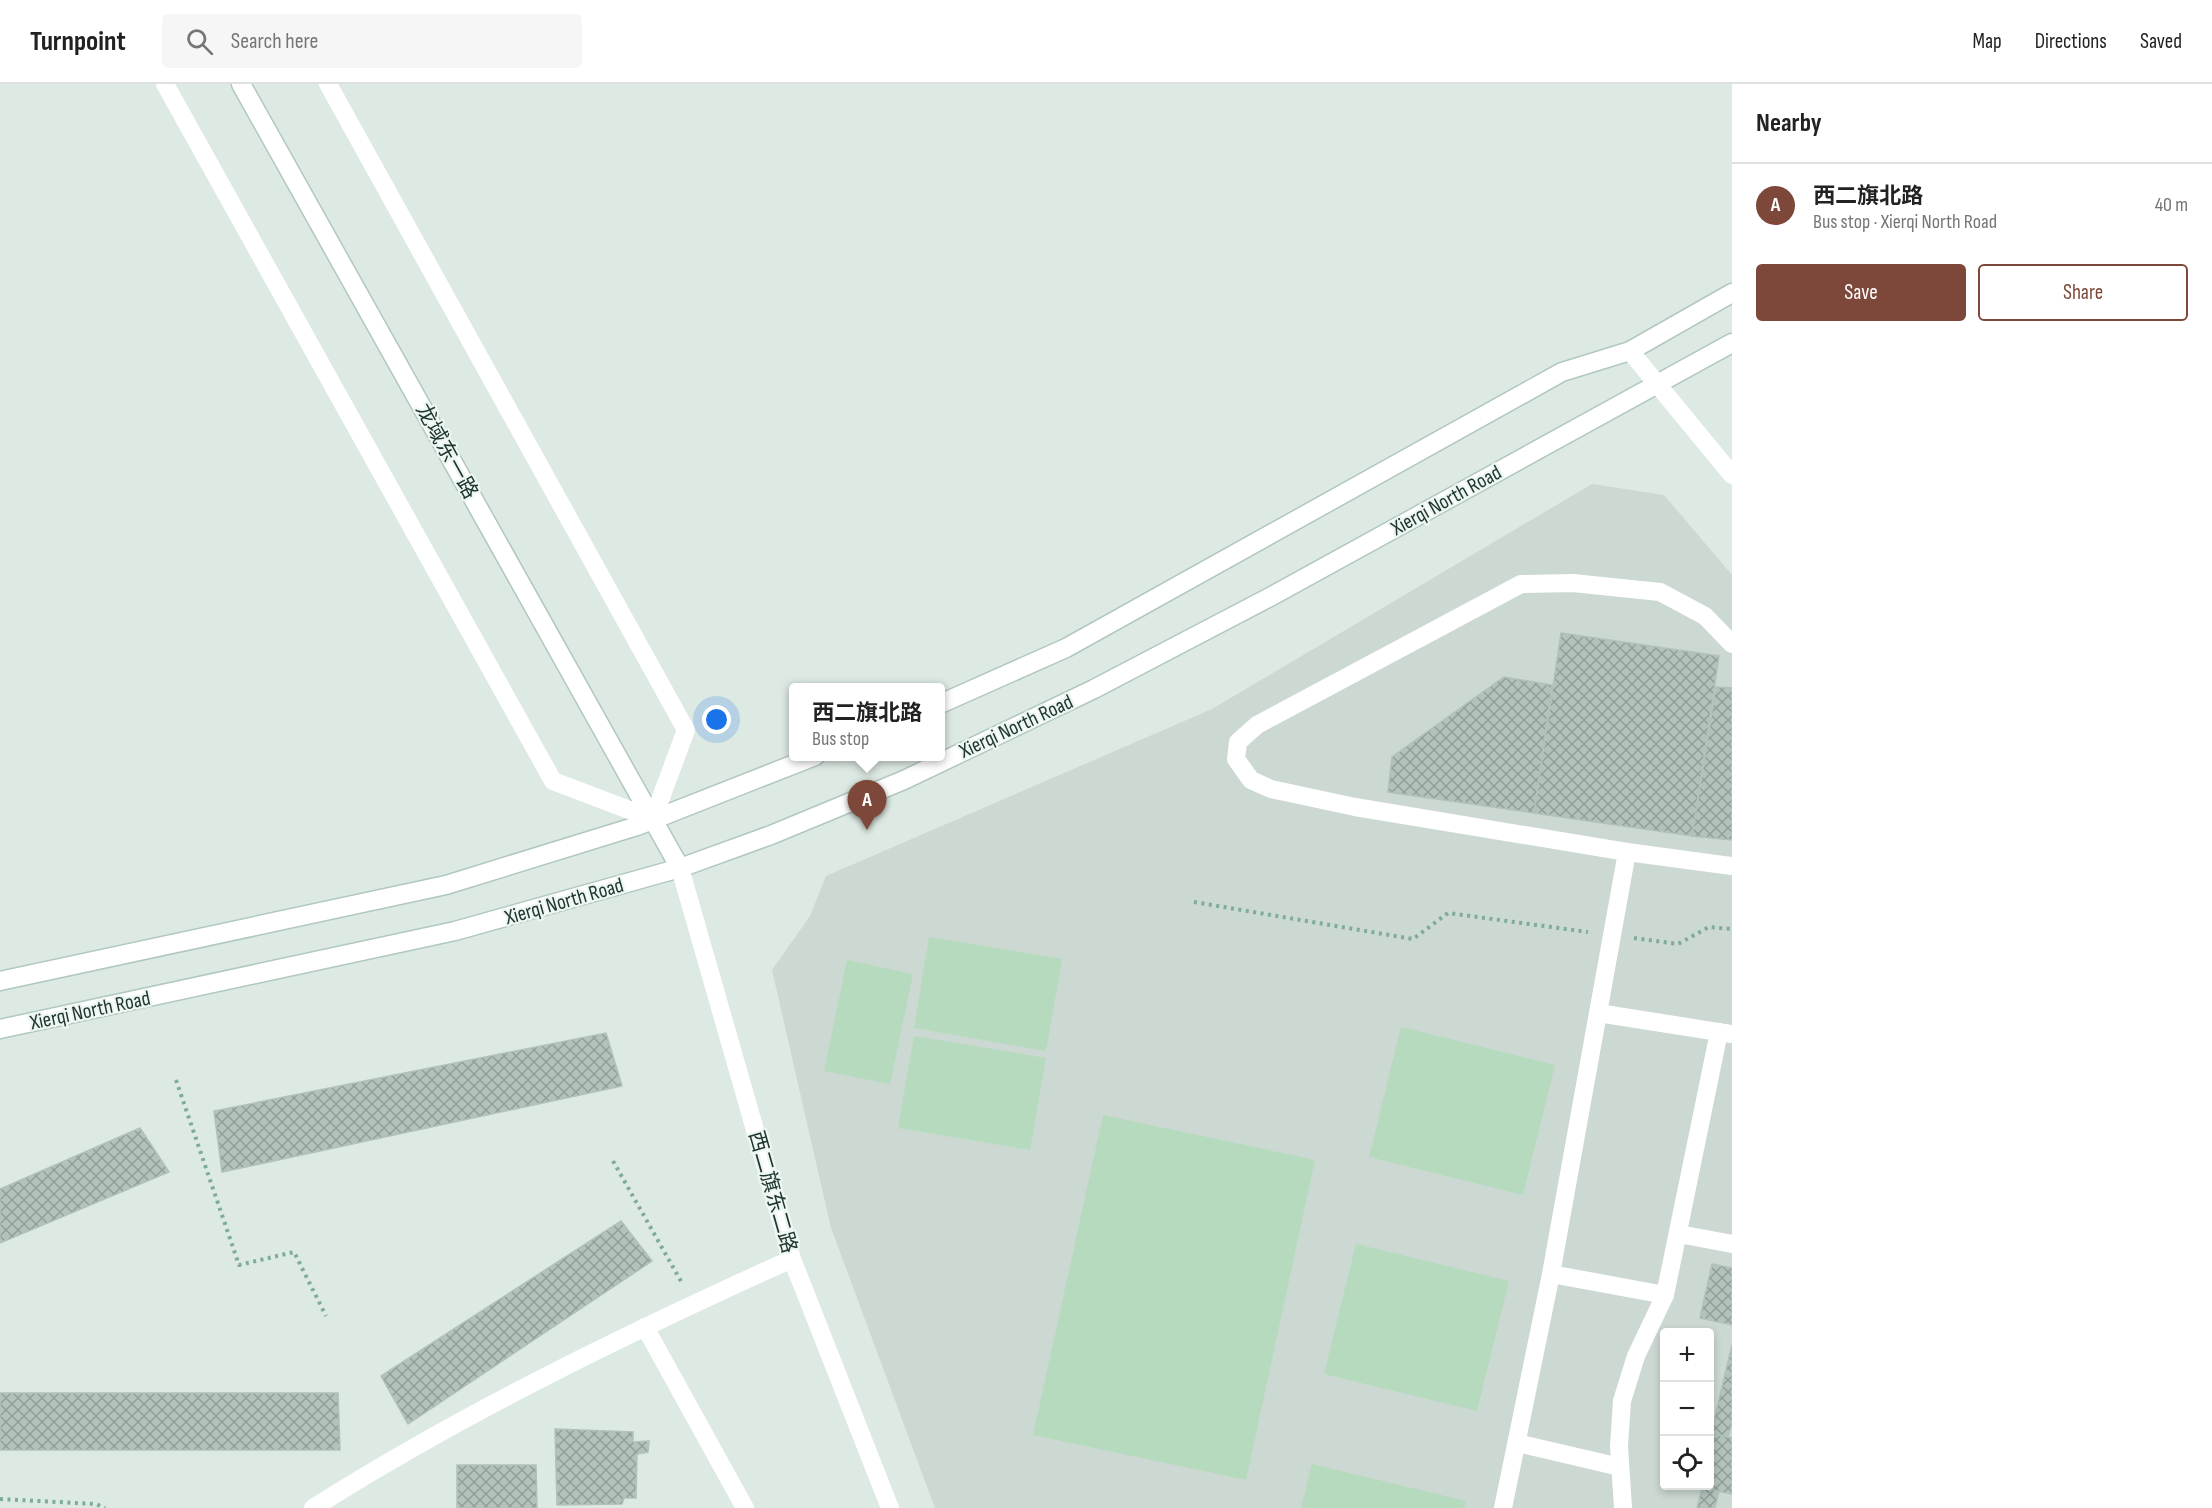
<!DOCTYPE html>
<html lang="en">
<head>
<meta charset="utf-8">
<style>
	body { margin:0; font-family:"Sofia Sans Condensed","Noto Sans SC",sans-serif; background:#f6f6f6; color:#222 }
	.controls { position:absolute; right:18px; bottom:18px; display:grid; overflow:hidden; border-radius:6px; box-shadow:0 3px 9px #0003 }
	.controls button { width:54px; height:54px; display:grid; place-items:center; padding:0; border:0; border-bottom:2px solid #e0e0e0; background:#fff; color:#222; font:30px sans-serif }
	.you { position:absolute; left:717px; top:636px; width:21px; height:21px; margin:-15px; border:4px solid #fff; border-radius:50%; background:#1a73e8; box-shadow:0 0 0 9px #1a73e833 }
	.badge { display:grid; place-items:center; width:39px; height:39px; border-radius:50%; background:#7d483a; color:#fff; font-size:20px; font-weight:700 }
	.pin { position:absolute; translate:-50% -50px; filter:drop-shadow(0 2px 3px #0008) }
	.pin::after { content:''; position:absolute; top:32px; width:21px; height:18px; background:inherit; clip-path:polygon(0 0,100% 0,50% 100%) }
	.popup { position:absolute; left:789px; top:599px; width:156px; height:78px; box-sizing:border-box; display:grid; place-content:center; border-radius:6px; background:#fff; filter:drop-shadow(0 2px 4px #0005); font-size:20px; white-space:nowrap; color:#767676 }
	.popup b { font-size:22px; color:#222 }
	.popup::after { content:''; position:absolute; left:50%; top:100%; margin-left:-12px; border:12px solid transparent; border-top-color:#fff }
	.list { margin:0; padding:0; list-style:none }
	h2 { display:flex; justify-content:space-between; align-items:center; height:78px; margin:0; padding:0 24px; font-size:26px }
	h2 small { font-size:20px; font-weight:400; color:#767676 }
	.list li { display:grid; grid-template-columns:39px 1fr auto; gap:18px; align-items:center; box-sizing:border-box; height:84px; padding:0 24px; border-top:2px solid #e0e0e0 }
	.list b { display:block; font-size:22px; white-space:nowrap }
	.list p { margin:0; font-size:20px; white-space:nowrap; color:#767676 }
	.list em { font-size:20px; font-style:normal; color:#767676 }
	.actions { display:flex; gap:12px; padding:18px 24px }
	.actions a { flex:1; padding:14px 0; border:2px solid #7d483a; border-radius:6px; text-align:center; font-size:21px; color:#7d483a }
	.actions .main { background:#7d483a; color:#fff }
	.icon { flex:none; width:33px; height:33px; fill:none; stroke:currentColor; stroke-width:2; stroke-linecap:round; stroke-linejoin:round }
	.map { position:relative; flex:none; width:1732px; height:1424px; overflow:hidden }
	header { display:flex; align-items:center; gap:36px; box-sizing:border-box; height:84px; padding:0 30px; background:#fff; border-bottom:2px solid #e0e0e0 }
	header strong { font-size:28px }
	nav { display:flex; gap:33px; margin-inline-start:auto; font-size:21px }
	.search { width:420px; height:54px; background:#f6f6f6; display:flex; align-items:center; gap:15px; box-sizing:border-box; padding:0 21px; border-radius:6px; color:#767676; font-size:22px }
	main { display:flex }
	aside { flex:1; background:#fff }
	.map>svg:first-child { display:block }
</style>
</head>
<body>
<header>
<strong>Turnpoint</strong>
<div class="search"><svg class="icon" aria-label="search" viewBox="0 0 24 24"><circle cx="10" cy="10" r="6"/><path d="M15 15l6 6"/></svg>Search here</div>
<nav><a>Map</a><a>Directions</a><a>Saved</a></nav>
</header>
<main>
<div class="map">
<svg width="1732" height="1424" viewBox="0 0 1732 1424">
	<defs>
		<pattern id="building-cross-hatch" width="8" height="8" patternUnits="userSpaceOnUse" patternTransform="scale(1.5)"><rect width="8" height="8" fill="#b3c3bc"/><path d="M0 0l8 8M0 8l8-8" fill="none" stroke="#919f99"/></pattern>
	</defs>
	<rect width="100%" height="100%" fill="#dde9e3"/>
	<path fill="#ccd8d2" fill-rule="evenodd" d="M1592,400L1664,411L1732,491V1424H935L831,1144L772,886L810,832L826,792L1212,625ZM1664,1248H1710V1402H1664Z"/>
	<g fill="#b6dabe">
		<path d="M929,853L1062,875L1046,967L914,944Z"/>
		<path d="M847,876L913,890L890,1000L824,987Z"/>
		<path d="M1401,943L1555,981L1523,1111L1369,1073Z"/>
		<path d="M914,952L1046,974L1030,1066L898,1044Z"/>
		<path d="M1103,1031L1315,1076L1246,1396L1033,1351Z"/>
		<path d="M1356,1160L1509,1197L1477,1327L1324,1290Z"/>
		<path d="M1312,1380L1466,1417L1464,1424H1301Z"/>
	</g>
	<g fill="url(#building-cross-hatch)" stroke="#b0c2ba" stroke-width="1.5">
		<path d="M1561,549L1719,572L1692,752L1534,729Z"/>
		<path d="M1504,593L1552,601L1534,729L1388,708L1392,673Z"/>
		<path d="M1716,603L1732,604V756L1692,752Z"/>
		<path d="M606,949L622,1002L222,1088L214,1027Z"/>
		<path d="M140,1044L169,1088L0,1159V1105Z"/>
		<path d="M621,1137L652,1177L408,1340L381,1292Z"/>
		<path d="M1712,1180L1732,1184V1241L1700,1234Z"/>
		<path d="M1732,1261V1339L1728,1353L1711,1349Z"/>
		<path d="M0,1309H338L340,1366H0Z"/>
		<path d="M555,1345L633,1348V1358L649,1357L648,1368L637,1370L636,1414H624L622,1420L557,1421Z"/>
		<path d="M1710,1349L1732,1354V1410L1692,1402H1710Z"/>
		<path d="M457,1381H536L537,1424H457Z"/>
		<path d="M1702,1404L1719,1407L1715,1424H1697Z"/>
	</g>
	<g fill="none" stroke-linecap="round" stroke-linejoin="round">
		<defs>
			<g id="secondary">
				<path d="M241,0L680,784"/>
				<path d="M940,620L1066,564L1562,288L1630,267L1732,209"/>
				<path d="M0,897L446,801L637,742L815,672"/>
				<path d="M0,945L455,847L680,784L771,751L904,696L1094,605L1270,513L1732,259"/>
			</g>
		</defs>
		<use href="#secondary" stroke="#b1c8bf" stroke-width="21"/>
		<g stroke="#7fab9b" stroke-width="4" stroke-dasharray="3 4.5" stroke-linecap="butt">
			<path d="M1194,818L1413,855L1448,829L1588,848"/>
			<path d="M1634,854L1678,860L1709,843L1732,845"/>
			<path d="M176,996L239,1181L294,1168L326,1232"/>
			<path d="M613,1077L682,1199"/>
			<path d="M0,1415L96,1420L105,1424"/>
		</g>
		<g stroke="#fff" stroke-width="18">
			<path d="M165,0L553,697L653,735L686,646L328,0"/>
			<path d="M1732,560L1705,532L1660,508L1573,499L1521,500L1257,641L1238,658L1236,675L1251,696L1271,705L1355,723L1627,768L1732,782"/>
			<path d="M1598,929L1732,950"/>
			<path d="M1679,1150L1732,1160"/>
			<path d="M1551,1190L1665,1211"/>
			<path d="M645,1243L745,1424"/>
			<path d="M1517,1359L1620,1383"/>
			<path d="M313,1424C465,1328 628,1249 792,1175"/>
			<path d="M1503,1424L1551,1190L1627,768"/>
			<path d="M1623,1424L1619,1362L1622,1317L1636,1272L1665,1211L1719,948"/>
		</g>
		<g stroke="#fff" stroke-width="18">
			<path d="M1630,267L1732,391"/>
			<path d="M680,784L792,1175L890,1424"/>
		</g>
		<use href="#secondary" stroke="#fff" stroke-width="18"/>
	</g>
	<g text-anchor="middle" stroke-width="4.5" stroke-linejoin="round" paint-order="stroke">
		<g font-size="21" fill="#203730" stroke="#edf6f1">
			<text transform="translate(447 367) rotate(61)" y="7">龙域东一路</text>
			<text transform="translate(1446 416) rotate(-29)" y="7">Xierqi North Road</text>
			<text transform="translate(1016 642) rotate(-25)" y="7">Xierqi North Road</text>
			<text transform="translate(564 817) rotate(-16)" y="7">Xierqi North Road</text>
			<text transform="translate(90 926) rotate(-12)" y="7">Xierqi North Road</text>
			<text transform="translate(773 1108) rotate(74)" y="7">西二旗东二路</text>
		</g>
	</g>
</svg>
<div class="controls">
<button>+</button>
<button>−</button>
<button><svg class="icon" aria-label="locate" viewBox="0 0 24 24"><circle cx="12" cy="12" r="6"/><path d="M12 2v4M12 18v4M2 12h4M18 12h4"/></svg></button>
</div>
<div class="you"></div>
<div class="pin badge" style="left:867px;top:746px">A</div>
<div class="popup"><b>西二旗北路</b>Bus stop</div>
</div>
<aside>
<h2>Nearby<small></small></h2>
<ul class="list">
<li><span class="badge">A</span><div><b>西二旗北路</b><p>Bus stop · Xierqi North Road</p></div><em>40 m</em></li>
</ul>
<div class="actions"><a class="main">Save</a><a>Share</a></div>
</aside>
</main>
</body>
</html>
